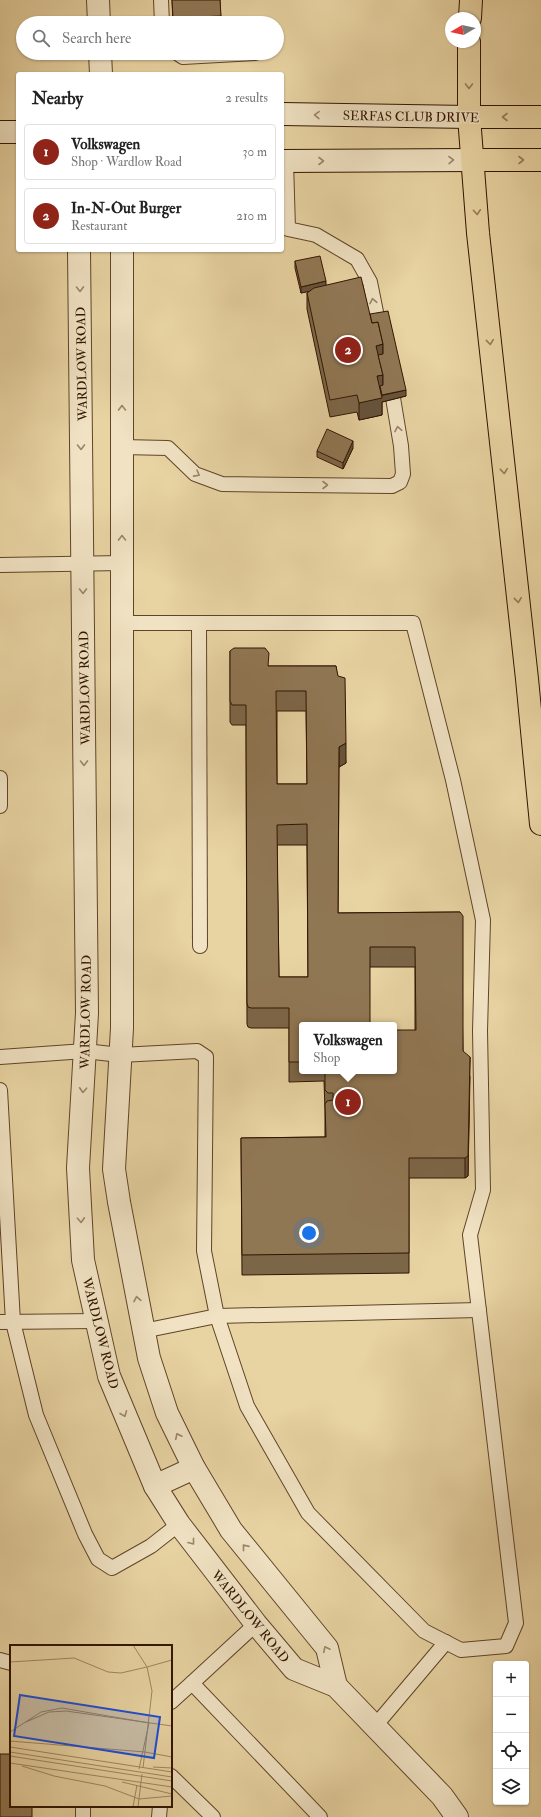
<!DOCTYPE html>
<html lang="en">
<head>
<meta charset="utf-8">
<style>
	body { margin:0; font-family:"IM FELL Double Pica",serif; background:#f6f6f6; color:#222 }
	.controls { position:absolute; right:12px; bottom:12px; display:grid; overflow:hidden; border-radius:4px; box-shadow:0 1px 3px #0004 }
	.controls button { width:36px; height:36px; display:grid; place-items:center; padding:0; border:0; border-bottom:1px solid #e0e0e0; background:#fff; color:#222; font:20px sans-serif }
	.compass { position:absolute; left:445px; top:12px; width:36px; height:36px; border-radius:50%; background:#fff; box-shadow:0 1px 3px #0004; rotate:261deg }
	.you { position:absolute; left:309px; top:1233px; width:14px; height:14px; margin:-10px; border:3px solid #fff; border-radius:50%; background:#1a73e8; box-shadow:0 0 0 6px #1a73e833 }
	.badge { display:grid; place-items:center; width:26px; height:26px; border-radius:50%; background:#8f2418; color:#fff; font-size:13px; font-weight:700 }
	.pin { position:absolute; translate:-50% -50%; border:2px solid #fff; box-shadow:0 1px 4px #0006 }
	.popup { position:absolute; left:299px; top:1022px; width:98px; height:52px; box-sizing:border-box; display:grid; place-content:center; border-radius:4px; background:#fff; filter:drop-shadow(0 1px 3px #0005); font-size:13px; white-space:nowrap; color:#767676 }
	.popup b { font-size:15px; color:#222 }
	.popup::after { content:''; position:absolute; left:50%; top:100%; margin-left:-8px; border:8px solid transparent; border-top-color:#fff }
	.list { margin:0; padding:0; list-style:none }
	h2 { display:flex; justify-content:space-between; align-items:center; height:52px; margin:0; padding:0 16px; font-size:17px }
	h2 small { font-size:13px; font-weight:400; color:#767676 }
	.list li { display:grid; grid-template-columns:26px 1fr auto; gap:12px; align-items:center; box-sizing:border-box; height:56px; margin:0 8px 8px; padding:0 8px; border:1px solid #e0e0e0; border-radius:4px }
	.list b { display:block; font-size:15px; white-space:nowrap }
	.list p { margin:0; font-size:13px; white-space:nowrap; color:#767676 }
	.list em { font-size:13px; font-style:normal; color:#767676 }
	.icon { flex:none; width:22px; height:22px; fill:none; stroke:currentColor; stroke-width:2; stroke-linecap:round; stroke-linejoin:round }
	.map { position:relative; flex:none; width:541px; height:1817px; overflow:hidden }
	.search { position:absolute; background:#fff; box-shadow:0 1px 3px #0004; left:16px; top:16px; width:268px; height:44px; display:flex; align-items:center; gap:10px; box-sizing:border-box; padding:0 14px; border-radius:22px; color:#767676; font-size:15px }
	.panel { position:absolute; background:#fff; box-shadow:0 1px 3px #0004; left:16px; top:72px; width:268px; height:180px; border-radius:4px }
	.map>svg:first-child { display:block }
</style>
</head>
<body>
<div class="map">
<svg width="541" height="1817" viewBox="0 0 541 1817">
	<rect width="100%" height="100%" fill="#e8d3a2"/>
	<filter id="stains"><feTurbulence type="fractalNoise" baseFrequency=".005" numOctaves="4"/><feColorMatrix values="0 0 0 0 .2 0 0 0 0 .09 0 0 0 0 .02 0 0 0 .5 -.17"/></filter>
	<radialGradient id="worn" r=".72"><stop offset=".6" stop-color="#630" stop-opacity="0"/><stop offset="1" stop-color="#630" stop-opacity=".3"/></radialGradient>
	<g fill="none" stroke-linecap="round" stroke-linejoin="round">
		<defs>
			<g id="lane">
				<path d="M161,0L162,23"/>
				<path d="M177,53L183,57L255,53"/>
				<path d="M286,161L288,229L316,235L357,259L370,282L380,332"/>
				<path d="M122,447L168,448L195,474L222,484L392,486L400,482L403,474L401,446L390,380"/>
				<path d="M0,565L122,563"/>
				<path d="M199,623L200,946"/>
				<path d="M0,778V806"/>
				<path d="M0,1057L85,1051L120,1055L197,1051L206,1057L204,1251L217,1316L247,1406L308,1513L424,1631L461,1650L506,1646L516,1623L470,1235L483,1190L480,1031L483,920L453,780L413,623H121"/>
				<path d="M0,1090L13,1322L36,1415L85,1534L98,1559L112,1568L151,1546L179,1524"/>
				<path d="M0,1322L97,1321"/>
				<path d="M143,1331L217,1316L479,1310"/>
				<path d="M256,1624L192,1683L320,1817"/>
				<path d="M0,1660L11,1663"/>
				<path d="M171,1702L192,1683"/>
				<path d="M375,1726L446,1642"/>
				<path d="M171,1776L213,1817"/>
				<path d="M83,1817V1806"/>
				<path d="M159,1817L160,1806"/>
			</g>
			<g id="street">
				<path d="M98,0L99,23"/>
				<path d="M100,53L101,74"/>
				<path d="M79,250L87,1013L78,1168L83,1260L109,1376L155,1486L179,1524L256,1624L294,1669L336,1686L442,1796L457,1817"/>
				<path d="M122,250V1028L114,1169L119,1202L149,1358L167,1413L194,1468L231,1530L327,1648L336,1686"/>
				<path d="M155,1486L194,1468"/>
			</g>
			<g id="secondary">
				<path d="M282,114L469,117"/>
				<path d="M0,132H18"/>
				<path d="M282,161L473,160"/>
			</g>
			<g id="primary">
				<path d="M469,117H541"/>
				<path d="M473,160H541"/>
			</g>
			<g id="highway">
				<path d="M470,18L471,0"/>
				<path d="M469,42V117L478,233L527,679L541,824"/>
			</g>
		</defs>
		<use href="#lane" stroke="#5f4428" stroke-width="16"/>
		<use href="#street" stroke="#5f4428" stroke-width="24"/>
		<use href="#secondary" stroke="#311400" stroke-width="24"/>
		<use href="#primary" stroke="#311400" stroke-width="24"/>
		<use href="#highway" stroke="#311400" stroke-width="24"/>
		<use href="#lane" stroke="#f0e2c3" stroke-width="14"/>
		<use href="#street" stroke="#f0e2c3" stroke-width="22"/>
		<use href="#secondary" stroke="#f0e2c3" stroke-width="22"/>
		<use href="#primary" stroke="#e8d3a2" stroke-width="22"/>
		<use href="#highway" stroke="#e8d3a2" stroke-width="22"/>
	</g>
	<g fill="#7c6648" stroke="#311400" fill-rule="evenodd">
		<path d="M172,0H220L221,23H173Z"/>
		<path d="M295,261L326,285L370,314L406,396L382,402V415L359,420L357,412L330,417L307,309V293L309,291L301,293L295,268Z"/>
		<path d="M353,448L343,469L317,457V451Z"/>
		<path d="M230,651L269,666H336L346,763L339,767L338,913L460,912L463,1051L470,1077L468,1176L465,1178H409V1273L242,1275L241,1138L325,1137V1110L324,1081L289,1082V1028H251L248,1027L247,1024L246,725H232L230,722ZM277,711H306L307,784H277ZM277,845H307L308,977H279ZM370,967H415V1030L394,1071H302V1025Z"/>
	</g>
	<g fill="#65533b" stroke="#311400">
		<path d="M326,281V288L301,293V287Z"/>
		<path d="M383,344V361L376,356V346Z"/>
		<path d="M383,375V392L379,393L377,376Z"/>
		<path d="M406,390V396L382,402V415L359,420V403L379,396Z"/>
		<path d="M353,441V448L343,469V463Z"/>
		<path d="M346,743V763L339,767V747Z"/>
		<path d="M470,1057L468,1176L465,1178V1158Z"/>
	</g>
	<g fill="#907754" stroke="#311400" fill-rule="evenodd">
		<path d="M172,0H220L221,16L173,18Z"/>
		<path d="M320,256L326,281L301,287L295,261Z"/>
		<path d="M361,277L372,323L378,322L383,344L376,346L383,375L377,376L382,398L359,403L357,395L330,400L307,293L314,288Z"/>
		<path d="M388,311L406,390L382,395L380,386L383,385V375L378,355L383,354V344L378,322L372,323L370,314Z"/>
		<path d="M327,429L353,441L343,463L317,451Z"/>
		<path d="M234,648H265L269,653L268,666H336L338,676L345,678L346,743L339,747L338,913L460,912L463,916V1051L470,1057L468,1156L465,1158H409V1253L242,1255L241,1138L326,1137L325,1104L327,1101L333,1100V1093H328L325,1090V1071H394V1030H416L415,947H370V1025H302V1062H289V1008H251L248,1007L247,1003L246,705H232L230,701V651ZM276,691H306L307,784H277ZM307,824L308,977H279L277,825Z"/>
		<path d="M0,1754H11V1806H32V1817H0Z"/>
	</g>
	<defs><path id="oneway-chevron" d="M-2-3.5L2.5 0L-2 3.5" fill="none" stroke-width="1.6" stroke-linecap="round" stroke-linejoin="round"/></defs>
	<g stroke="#967d59">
		<use href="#oneway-chevron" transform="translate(469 86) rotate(90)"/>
		<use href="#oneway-chevron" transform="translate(505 117) rotate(180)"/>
		<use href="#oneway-chevron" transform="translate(521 160)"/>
		<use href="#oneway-chevron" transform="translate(477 212) rotate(86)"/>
		<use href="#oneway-chevron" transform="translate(490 342) rotate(84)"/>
		<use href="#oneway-chevron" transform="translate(504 471) rotate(84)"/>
		<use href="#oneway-chevron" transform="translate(518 600) rotate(84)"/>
	</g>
	<g stroke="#9a856b">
		<use href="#oneway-chevron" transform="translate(317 115) rotate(-179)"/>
		<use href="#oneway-chevron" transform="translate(451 160) rotate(-1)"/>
		<use href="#oneway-chevron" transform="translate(321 161)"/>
		<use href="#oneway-chevron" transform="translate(80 289) rotate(89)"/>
		<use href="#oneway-chevron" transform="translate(373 301) rotate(-101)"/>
		<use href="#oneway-chevron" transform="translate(122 408) rotate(-90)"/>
		<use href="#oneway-chevron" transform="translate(398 429) rotate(-101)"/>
		<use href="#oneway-chevron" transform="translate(81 447) rotate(89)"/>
		<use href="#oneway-chevron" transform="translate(197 474) rotate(29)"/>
		<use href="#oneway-chevron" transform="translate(325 485)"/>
		<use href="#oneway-chevron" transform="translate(122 538) rotate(-90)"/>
		<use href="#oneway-chevron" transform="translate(83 591) rotate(89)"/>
		<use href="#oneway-chevron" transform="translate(84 763) rotate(89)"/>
		<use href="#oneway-chevron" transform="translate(83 1090) rotate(93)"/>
		<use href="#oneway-chevron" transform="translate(81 1220) rotate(87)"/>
		<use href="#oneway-chevron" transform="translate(137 1299) rotate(-101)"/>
		<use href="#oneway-chevron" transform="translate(124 1414) rotate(68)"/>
		<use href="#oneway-chevron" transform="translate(178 1436) rotate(-116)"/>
		<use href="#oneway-chevron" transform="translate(192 1542) rotate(52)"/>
		<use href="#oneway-chevron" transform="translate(245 1547) rotate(-129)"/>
		<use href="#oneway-chevron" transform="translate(326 1649) rotate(-116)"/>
	</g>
	<g text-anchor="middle" stroke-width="3.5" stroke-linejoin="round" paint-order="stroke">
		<g font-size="13" fill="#311400" stroke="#f0e2c3">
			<text transform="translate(411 116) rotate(1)" y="5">SERFAS CLUB DRIVE</text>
			<text transform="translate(81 364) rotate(-91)" y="5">WARDLOW ROAD</text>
			<text transform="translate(84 688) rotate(-91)" y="5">WARDLOW ROAD</text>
			<text transform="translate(85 1012) rotate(-89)" y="5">WARDLOW ROAD</text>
			<text transform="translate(101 1333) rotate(76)" y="5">WARDLOW ROAD</text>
			<text transform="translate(251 1616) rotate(51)" y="5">WARDLOW ROAD</text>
		</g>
	</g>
	<g transform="translate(10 1645)">
		<rect width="162" height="162" fill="#e8d3a2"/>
		<path fill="none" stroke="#9f8761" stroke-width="1" d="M123,0L137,22L142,46L133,123M0,17L64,13L98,27L111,28L137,22M137,22L162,15M16,77L39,67L56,66L162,81M0,87L31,67L52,63L139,78M0,96L135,107L162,112M0,102L162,127M0,107L162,132M0,111L162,136M0,118L162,142M12,121L44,131L95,141L129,154L162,151M143,122L162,123M129,124L139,78M112,137L162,149M123,162L127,140M128,162L132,129"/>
		<path fill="#1d4ed8" fill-opacity="0.15" stroke="#1d4ed8" stroke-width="2" d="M10,50L150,72L144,113L4,91Z"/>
		<rect width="162" height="162" fill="none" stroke="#311400" stroke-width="2"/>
	</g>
	<rect width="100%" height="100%" filter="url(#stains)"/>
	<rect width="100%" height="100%" fill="url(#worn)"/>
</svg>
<div class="controls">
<button>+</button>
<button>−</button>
<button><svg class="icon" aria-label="locate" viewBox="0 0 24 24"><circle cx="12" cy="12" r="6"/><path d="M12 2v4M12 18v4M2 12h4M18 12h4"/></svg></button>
<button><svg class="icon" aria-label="layers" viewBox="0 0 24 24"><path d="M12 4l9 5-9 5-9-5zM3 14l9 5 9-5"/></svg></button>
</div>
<svg class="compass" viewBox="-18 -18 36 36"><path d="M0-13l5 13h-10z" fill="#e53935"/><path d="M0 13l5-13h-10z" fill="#767676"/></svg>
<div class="you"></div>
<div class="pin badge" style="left:348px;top:1102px">1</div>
<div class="popup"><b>Volkswagen</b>Shop</div>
<div class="pin badge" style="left:348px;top:350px">2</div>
<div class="search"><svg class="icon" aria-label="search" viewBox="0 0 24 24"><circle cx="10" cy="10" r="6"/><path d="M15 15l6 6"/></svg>Search here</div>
<section class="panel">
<h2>Nearby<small>2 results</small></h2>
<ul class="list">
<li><span class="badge">1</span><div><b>Volkswagen</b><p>Shop · Wardlow Road</p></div><em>30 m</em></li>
<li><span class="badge">2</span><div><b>In-N-Out Burger</b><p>Restaurant</p></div><em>210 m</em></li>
</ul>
</section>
</div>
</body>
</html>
